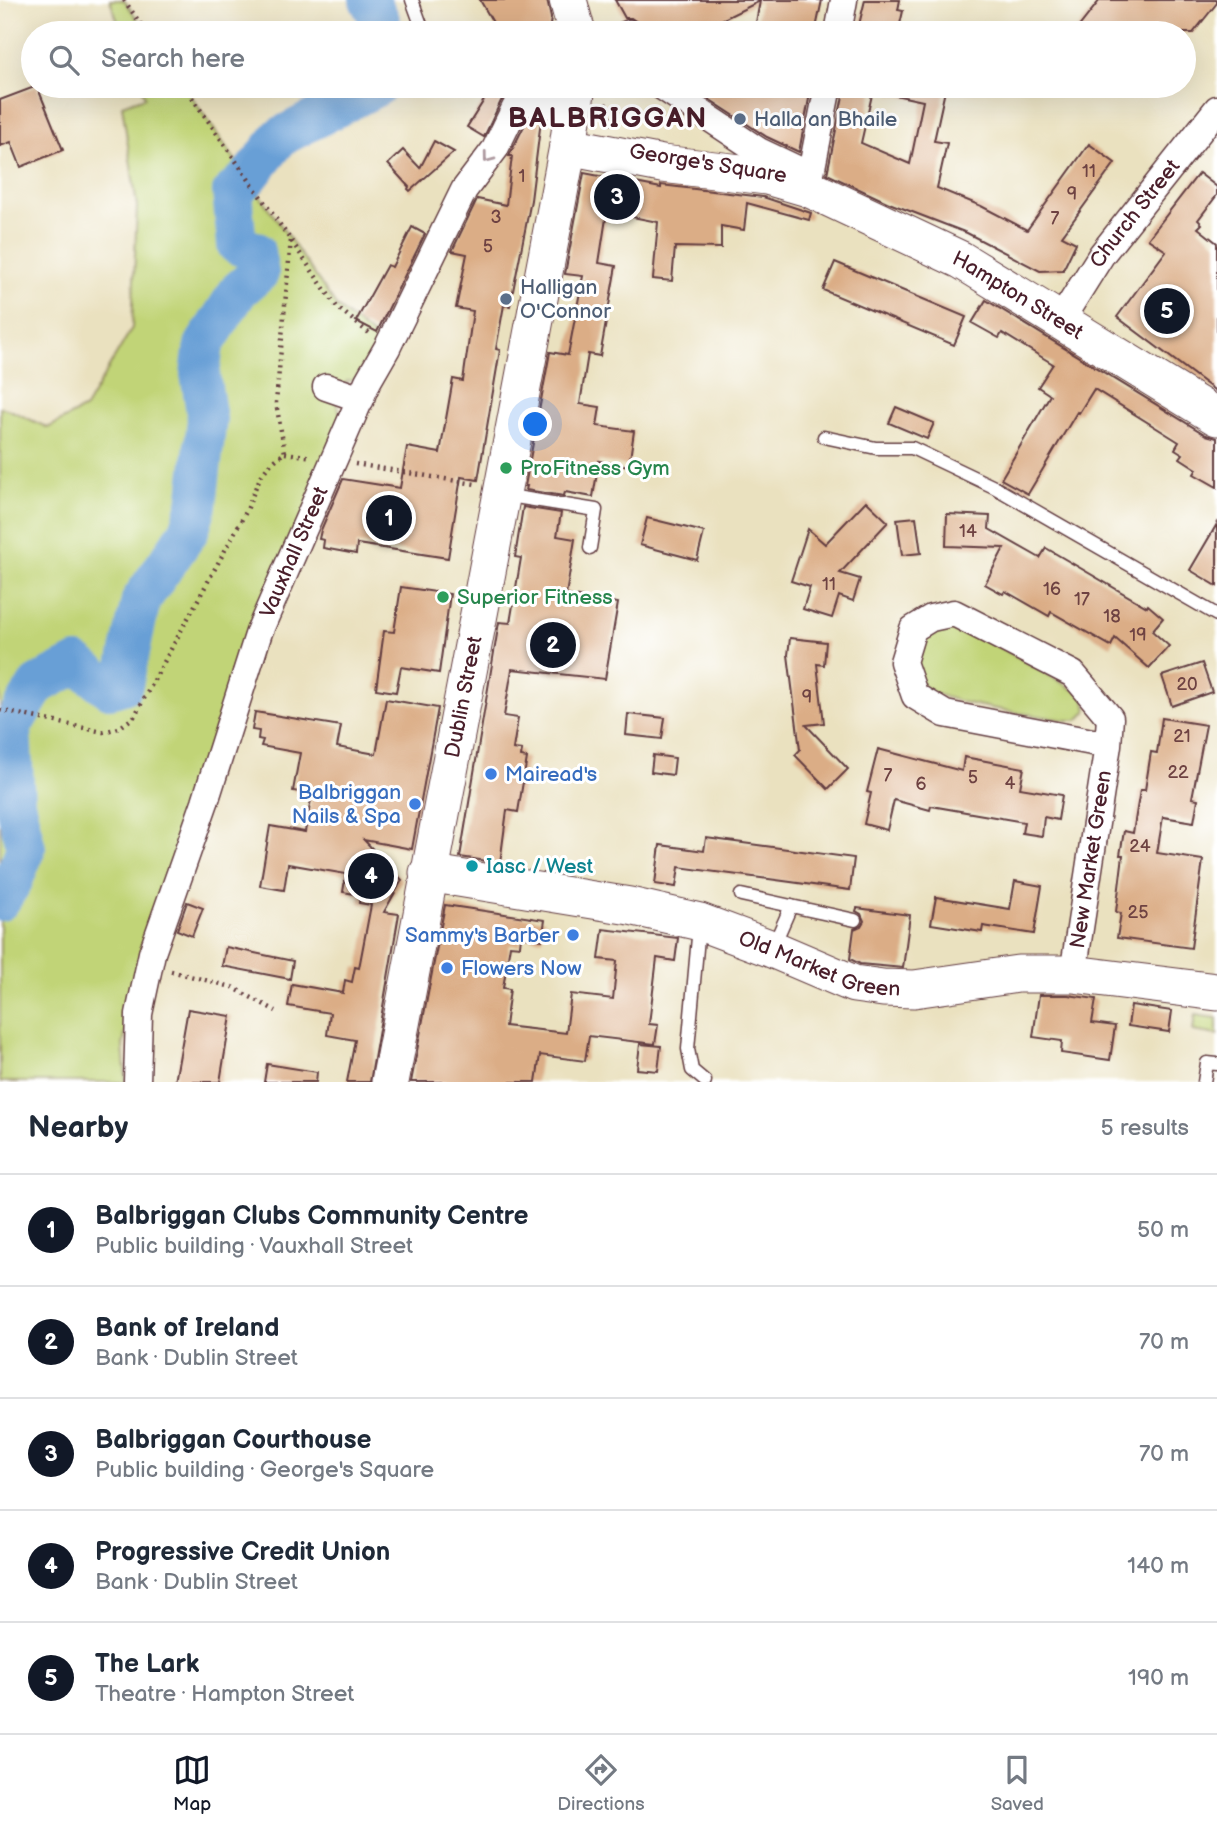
<!DOCTYPE html>
<html lang="en">
<head>
<meta charset="utf-8">
<style>
	body { margin:0; font-family:"Balsamiq Sans",sans-serif; background:#f2f2f3; color:#1f2937 }
	.you { position:absolute; left:536px; top:425px; width:24px; height:24px; margin:-18px; border:5px solid #fff; border-radius:50%; background:#1a73e8; box-shadow:0 0 0 10px #1a73e833 }
	.badge { display:grid; place-items:center; width:46px; height:46px; border-radius:50%; background:#111827; color:#fff; font-size:23px; font-weight:700 }
	.pin { position:absolute; translate:-50% -50%; border:4px solid #fff; box-shadow:0 2px 7px #0006 }
	.list { margin:0; padding:0; list-style:none }
	h2 { display:flex; justify-content:space-between; align-items:center; height:91px; margin:0; padding:0 28px; font-size:30px }
	h2 small { font-size:23px; font-weight:400; color:#747a83 }
	.list li { display:grid; grid-template-columns:46px 1fr auto; gap:21px; align-items:center; box-sizing:border-box; height:112px; padding:0 28px; border-top:2px solid #e0e1e3 }
	.list b { display:block; font-size:26px; white-space:nowrap }
	.list p { margin:0; font-size:23px; white-space:nowrap; color:#747a83 }
	.list em { font-size:23px; font-style:normal; color:#747a83 }
	.icon { flex:none; width:38px; height:38px; fill:none; stroke:currentColor; stroke-width:2; stroke-linecap:round; stroke-linejoin:round }
	.map { position:relative; flex:none; width:1217px; height:1082px; overflow:hidden }
	.search { position:absolute; background:#fff; box-shadow:0 7px 28px #0002; left:21px; right:21px; top:21px; height:77px; display:flex; align-items:center; gap:18px; box-sizing:border-box; padding:0 24px; border-radius:38px; color:#747a83; font-size:26px }
	.sheet { height:651px; background:#fff }
	nav { display:flex; justify-content:space-around; align-items:center; box-sizing:border-box; height:98px; border-top:2px solid #e0e1e3; background:#fff; font-size:19px; color:#747a83 }
	nav a { display:grid; justify-items:center; gap:4px }
	nav .on { color:#111827 }
	.map>svg:first-child { display:block }
</style>
</head>
<body>
<div class="map">
<svg width="1217" height="1082" viewBox="0 0 1217 1082">
	<rect width="100%" height="100%" fill="#fff"/>
	<filter id="ink" filterUnits="userSpaceOnUse"><feTurbulence type="fractalNoise" baseFrequency=".0143" numOctaves="2"/><feDisplacementMap in="SourceGraphic" scale="14" xChannelSelector="R" yChannelSelector="G"/><feConvolveMatrix kernelMatrix="1 2 1 2 8 2 1 2 1" color-interpolation-filters="sRGB"/></filter>
	<filter id="wash" filterUnits="userSpaceOnUse"><feTurbulence type="fractalNoise" baseFrequency=".00686" numOctaves="4" result="noise"/><feDisplacementMap in="SourceGraphic" scale="28" xChannelSelector="R" yChannelSelector="G"/><feGaussianBlur stdDeviation="1.57" result="paint"/><feColorMatrix in="noise" values="0 0 0 0 0 0 0 0 0 0 0 0 0 0 0 0 0 1.4 0 .05"/><feComposite in="paint" operator="in"/></filter>
	<g filter="url(#wash)">
		<rect width="100%" height="100%" fill="#eae1bf"/>
		<g fill="#c1d477" stroke="#867a51" stroke-width="2">
			<path d="M110,0H124L147,33H122Z"/>
			<path d="M141,86H184L337,307L379,341L355,380L347,381L336,401L341,415L127,1022L123,1046L126,1082H0V407L10,410L48,428L85,408L132,328L137,206L122,105L145,97Z"/>
			<path d="M940,626H959L1018,657L1081,694L1085,699L1087,711L1078,720H1065C1037,715 937,704 921,684C911,671 913,658 915,642Z"/>
			<path d="M1195,1015L1217,1018V1035L1193,1031Z"/>
		</g>
		<g fill="none" stroke-linecap="round" stroke-linejoin="round">
			<g stroke="#689fd6" stroke-width="40">
				<path d="M369,0L380,20L384,33"/>
				<path d="M0,901L13,881L26,848L15,803L11,728L37,685L77,664L110,689L123,685L141,600L189,531L197,505L207,419L200,374L204,345L239,290L259,273L255,251L237,245L232,192L248,178L280,137L378,86"/>
			</g>
		</g>
		<g id="blocks">
			<g fill="#dbad86">
				<path d="M480,0H547L551,18L549,33H495V26Z"/>
				<path d="M615,0H822L815,33H754L760,1L695,33H634L637,28V22L631,18H625Z"/>
				<path d="M865,0H900L898,10L903,11L898,33H857Z"/>
				<path d="M1100,0H1217V3L1193,33H1074Z"/>
				<path d="M37,86L63,150L21,167L11,142L0,146V100Z"/>
				<path d="M493,86H544V88H521L507,94L501,101L484,137L467,127Z"/>
				<path d="M689,86H802L811,88L799,152L767,137Z"/>
				<path d="M845,86H874L861,143L910,164L923,101L890,94L891,86H946L934,141L947,143L937,188L981,206L1027,230L1089,144L1115,163L1062,236L1076,243L1063,270L1040,271L967,233L889,203L827,174Z"/>
				<path d="M530,118L541,120L531,200L510,306L504,305L496,349L500,350L478,480L461,477L448,558L357,544L356,554L323,548L324,540L319,539L321,530L343,479L400,488L407,447L440,453L453,379L463,381L473,311L456,308L467,254L452,251L453,249L477,199L506,205L512,156H509L527,120Z"/>
				<path d="M434,141L454,152L410,191L408,189L409,187L388,164L403,150L420,168Z"/>
				<path d="M584,173L661,188V185L763,197L811,213L809,220L747,203L744,230L721,226V248L675,247L672,281L653,279L658,222L607,212L599,263L616,266L600,356L588,354L580,404L600,407L597,426L634,431L629,466L599,461L593,497L565,492L564,496L526,490L527,486H525L550,352L568,355L583,276L565,274Z"/>
				<path d="M1199,173L1217,187V195L1198,220L1202,224L1198,228L1217,243V392L1117,317L1166,251L1148,239Z"/>
				<path d="M412,227L425,234L377,332L356,321L387,265L392,267Z"/>
				<path d="M835,262L966,317L954,345L823,290Z"/>
				<path d="M986,300L1206,435L1217,438V487L1194,474L1197,469L1180,458L1183,454L1175,449L1179,442L1094,389L1079,413L1077,412L1028,494L1001,479L1050,395L1038,387L1053,364L1002,333L999,338L972,323Z"/>
				<path d="M896,407L934,423L927,439L889,423Z"/>
				<path d="M866,501L888,522L840,573L860,579L853,601L839,596L832,618L803,609L810,587L791,581L808,529L825,544Z"/>
				<path d="M523,507L561,513L557,536L575,539L566,595L618,603L605,679L512,669L504,716L518,718L513,749L522,750L521,757L527,758L518,812L507,810L500,863L460,857L499,622L510,623L521,558L515,557Z"/>
				<path d="M947,514L990,516L989,529L1040,558L1046,548L1147,607L1148,605L1163,618L1152,631L1169,646L1149,668L1115,638L1111,646L1051,612L1049,616L1005,591L1003,594L985,584L1004,548L946,546Z"/>
				<path d="M916,517L921,553L902,555L897,519Z"/>
				<path d="M647,518L704,532L697,560L640,545Z"/>
				<path d="M1217,524V586L1190,570Z"/>
				<path d="M401,587L450,594L439,673L401,667L396,692L376,689L384,631L394,632Z"/>
				<path d="M790,638L826,642L824,665L817,664L824,723L806,725L848,769L828,789L795,755L800,750L788,655Z"/>
				<path d="M1202,663L1212,692L1172,706L1162,676Z"/>
				<path d="M386,699L438,708L412,849L364,840L402,880L384,912L399,914L370,1082H347L355,1040L327,1035L330,1013L288,1006L292,984L343,993L345,980L352,982L355,967L359,968L371,905L359,903L360,895L343,892L346,874L288,864L284,890L260,886L270,826L305,832L312,794L293,791L300,753L261,746L263,740L258,739L259,731L252,730L255,712L341,726L337,747L376,754Z"/>
				<path d="M628,714L665,718L662,739L626,735Z"/>
				<path d="M1162,718L1206,725L1192,798L1198,799L1194,822L1163,817L1157,853L1203,860L1191,948L1117,938L1121,913L1116,912L1123,855H1120L1124,831L1133,833L1140,790H1145L1151,752L1157,753Z"/>
				<path d="M878,749L962,771L964,757L1024,768L1020,788L1062,795L1058,820L1044,817L1042,836L1022,833L1024,822L931,806L930,810L894,800L887,830L864,824L871,793L867,792Z"/>
				<path d="M653,755L675,758L673,775L651,772Z"/>
				<path d="M706,838L854,858L850,890L679,867L676,887L655,884L660,845L704,851Z"/>
				<path d="M1015,881L1042,886L1034,934L983,926L982,932L931,924L936,897L1010,909Z"/>
				<path d="M187,902L203,908L192,936L177,930Z"/>
				<path d="M445,905L545,920L542,940L521,936L520,946L510,945L503,988L510,989L505,1026L566,1033L571,994L613,999L617,961L599,959L603,929L678,938L675,961L657,958L649,1024L658,1025L655,1044L589,1036L585,1061L540,1055L536,1082H411Z"/>
				<path d="M857,908L910,915L903,968L860,964L850,959L854,929L861,926L864,921L861,914L856,911Z"/>
				<path d="M226,947L293,961L290,979L222,966Z"/>
				<path d="M1039,995H1068L1096,999L1092,1023L1115,1026L1110,1060L1061,1053L1062,1041L1033,1037Z"/>
				<path d="M1131,1005L1172,1011L1169,1032L1128,1026Z"/>
				<path d="M188,1009L231,1016L220,1082H175Z"/>
				<path d="M640,1044L661,1046L658,1071L637,1069Z"/>
				<path d="M267,1064L317,1072L316,1082H264Z"/>
			</g>
		</g>
	</g>
	<g filter="url(#ink)">
		<use href="#blocks" fill-opacity="0" stroke="#623c41" stroke-width="2"/>
		<g fill="none" stroke-linecap="round" stroke-linejoin="round">
			<defs>
				<g id="lane">
					<path d="M412,0L424,33"/>
					<path d="M611,33L629,26"/>
					<path d="M824,437L876,448H912L994,487L1217,615"/>
					<path d="M503,495L596,510L590,548"/>
					<path d="M741,895L855,920"/>
					<path d="M699,926L688,1049L692,1070L705,1081"/>
					<path d="M773,947L791,906"/>
					<path d="M1204,1082L1207,1063L1217,1064"/>
				</g>
				<g id="street">
					<path d="M838,33L844,0"/>
					<path d="M661,86L759,151L797,169V178L784,175"/>
					<path d="M808,188L828,86"/>
					<path id="s1" d="M1060,321L1102,254L1217,109"/>
					<path d="M326,387L361,399"/>
					<path id="s2" d="M1073,974L1108,745L1110,718L1073,674L954,613L931,618L913,629L903,662L915,696L945,714L1108,745"/>
					<path id="s3" d="M137,1082L139,1014L152,953L205,802L259,632L368,381L387,348L464,190L495,149L515,108L527,102L573,108"/>
				</g>
				<g id="secondary">
					<path d="M568,0L577,33"/>
					<path id="s4" d="M568,146L662,164L767,176L808,188L961,260L1217,417"/>
					<path id="s5" d="M428,873L630,906L700,922L772,949L854,984L883,988L914,989L1018,974H1073L1217,992"/>
					<path id="s6" d="M390,1082L568,146L577,86"/>
				</g>
			</defs>
			<use href="#lane" stroke="#623c41" stroke-width="15"/>
			<use href="#street" stroke="#623c41" stroke-width="29"/>
			<use href="#secondary" stroke="#623c41" stroke-width="39"/>
			<g stroke="#623c41" stroke-width="4.5" stroke-dasharray="2 5" stroke-linecap="butt">
				<path d="M124,0L147,33"/>
				<path d="M184,86L337,307L370,334"/>
				<path d="M605,103L612,125"/>
				<path d="M285,453L312,457"/>
				<path d="M355,464L475,484"/>
				<path d="M0,710L103,732L119,728L134,717L247,510C257,484 260,469 285,453L276,403L291,239"/>
				<path d="M171,971L232,987L276,1011"/>
			</g>
			<use href="#lane" stroke="#fff" stroke-width="12"/>
			<use href="#street" stroke="#fff" stroke-width="26"/>
			<use href="#secondary" stroke="#fff" stroke-width="37"/>
		</g>
		<defs><path id="oneway-chevron" d="M-2-3.5L2.5 0L-2 3.5" fill="none" stroke-width="1.6" stroke-linecap="round" stroke-linejoin="round" transform="scale(1.75)"/></defs>
		<use stroke="#ae9aa0" href="#oneway-chevron" transform="translate(488 158) rotate(127)"/>
	</g>
	<g fill="#5c6f8a" stroke="#fff" stroke-width="2.5">
		<circle cx="740" cy="119" r="7"/>
		<circle cx="506" cy="299" r="7"/>
	</g>
	<g fill="#2e9e5b" stroke="#fff" stroke-width="2.5">
		<circle cx="506" cy="468" r="7"/>
		<circle cx="443" cy="597" r="7"/>
	</g>
	<g fill="#3f7fe0" stroke="#fff" stroke-width="2.5">
		<circle cx="491" cy="774" r="7"/>
		<circle cx="415" cy="804" r="7"/>
		<circle cx="573" cy="935" r="7"/>
		<circle cx="447" cy="968" r="7"/>
	</g>
	<circle fill="#0f9aa8" stroke="#fff" stroke-width="2.5" cx="472" cy="866" r="7"/>
	<g text-anchor="middle" stroke-width="6" stroke-linejoin="round" paint-order="stroke">
		<g font-size="18" fill="#6e4242">
			<text x="1089" y="177">11</text>
			<text x="522" y="182">1</text>
			<text x="1072" y="200">9</text>
			<text x="496" y="223">3</text>
			<text x="1055" y="224">7</text>
			<text x="488" y="252">5</text>
			<text x="968" y="537">14</text>
			<text x="829" y="590">11</text>
			<text x="1052" y="595">16</text>
			<text x="1082" y="605">17</text>
			<text x="1112" y="622">18</text>
			<text x="1138" y="641">19</text>
			<text x="1187" y="690">20</text>
			<text x="807" y="703">9</text>
			<text x="1182" y="742">21</text>
			<text x="1178" y="778">22</text>
			<text x="888" y="781">7</text>
			<text x="973" y="783">5</text>
			<text x="1010" y="789">4</text>
			<text x="921" y="790">6</text>
			<text x="1140" y="852">24</text>
			<text x="1138" y="918">25</text>
		</g>
		<g font-size="21" fill="#4e5e75" stroke="#fff" text-anchor="start">
			<text x="754" y="126">Halla an Bhaile</text>
			<text x="520" y="294">Halligan<tspan x="520" dy="24">O'Connor</tspan></text>
		</g>
		<g font-size="21" fill="#4a1f2b" stroke="#fff">
			<text transform="translate(708 163) rotate(9)" y="7">George's Square</text>
			<text dy="7" stroke="none"><textPath href="#s1" startOffset="131">Church Street</textPath></text>
			<text dy="7" stroke="none"><textPath href="#s4" startOffset="480">Hampton Street</textPath></text>
			<text dy="7" stroke="none"><textPath href="#s3" startOffset="556">Vauxhall Street</textPath></text>
			<text dy="7" stroke="none"><textPath href="#s6" startOffset="392">Dublin Street</textPath></text>
			<text dy="7" stroke="none"><textPath href="#s2" startOffset="116">New Market Green</textPath></text>
			<text dy="7" stroke="none"><textPath href="#s5" startOffset="404">Old Market Green</textPath></text>
		</g>
		<g font-size="21" fill="#27864d" stroke="#fff" text-anchor="start">
			<text x="520" y="475">ProFitness Gym</text>
			<text x="457" y="604">Superior Fitness</text>
		</g>
		<g font-size="21" fill="#366cbe" stroke="#fff" text-anchor="start">
			<text x="505" y="781">Mairead's</text>
			<text x="401" y="799" text-anchor="end">Balbriggan<tspan x="401" dy="24">Nails &amp; Spa</tspan></text>
			<text x="559" y="942" text-anchor="end">Sammy's Barber</text>
			<text x="461" y="975">Flowers Now</text>
		</g>
		<g font-size="21" fill="#0d838f" stroke="#fff" text-anchor="start">
			<text x="486" y="873">Iasc / West</text>
		</g>
		<g font-size="28" font-weight="bold" letter-spacing="2" fill="#4a1f2b" stroke="#fff">
			<text x="608" y="127">BALBRIGGAN</text>
		</g>
	</g>
</svg>
<div class="you"></div>
<div class="pin badge" style="left:389px;top:518px">1</div>
<div class="pin badge" style="left:553px;top:645px">2</div>
<div class="pin badge" style="left:617px;top:197px">3</div>
<div class="pin badge" style="left:371px;top:876px">4</div>
<div class="pin badge" style="left:1167px;top:311px">5</div>
<div class="search"><svg class="icon" aria-label="search" viewBox="0 0 24 24"><circle cx="10" cy="10" r="6"/><path d="M15 15l6 6"/></svg>Search here</div>
</div>
<section class="sheet">
<h2>Nearby<small>5 results</small></h2>
<ul class="list">
<li><span class="badge">1</span><div><b>Balbriggan Clubs Community Centre</b><p>Public building · Vauxhall Street</p></div><em>50 m</em></li>
<li><span class="badge">2</span><div><b>Bank of Ireland</b><p>Bank · Dublin Street</p></div><em>70 m</em></li>
<li><span class="badge">3</span><div><b>Balbriggan Courthouse</b><p>Public building · George's Square</p></div><em>70 m</em></li>
<li><span class="badge">4</span><div><b>Progressive Credit Union</b><p>Bank · Dublin Street</p></div><em>140 m</em></li>
<li><span class="badge">5</span><div><b>The Lark</b><p>Theatre · Hampton Street</p></div><em>190 m</em></li>
</ul>
</section>
<nav>
<a class="on"><svg class="icon" aria-label="map" viewBox="0 0 24 24"><path d="M3 6l6-2 6 2 6-2v14l-6 2-6-2-6 2zM9 4v14M15 6v14"/></svg>Map</a>
<a><svg class="icon" aria-label="directions" viewBox="0 0 24 24"><path d="M12 3l9 9-9 9-9-9zM9 14v-3h6M13 9l2 2-2 2"/></svg>Directions</a>
<a><svg class="icon" aria-label="saved" viewBox="0 0 24 24"><path d="M7 4h10v16l-5-4-5 4z"/></svg>Saved</a>
</nav>
</body>
</html>
